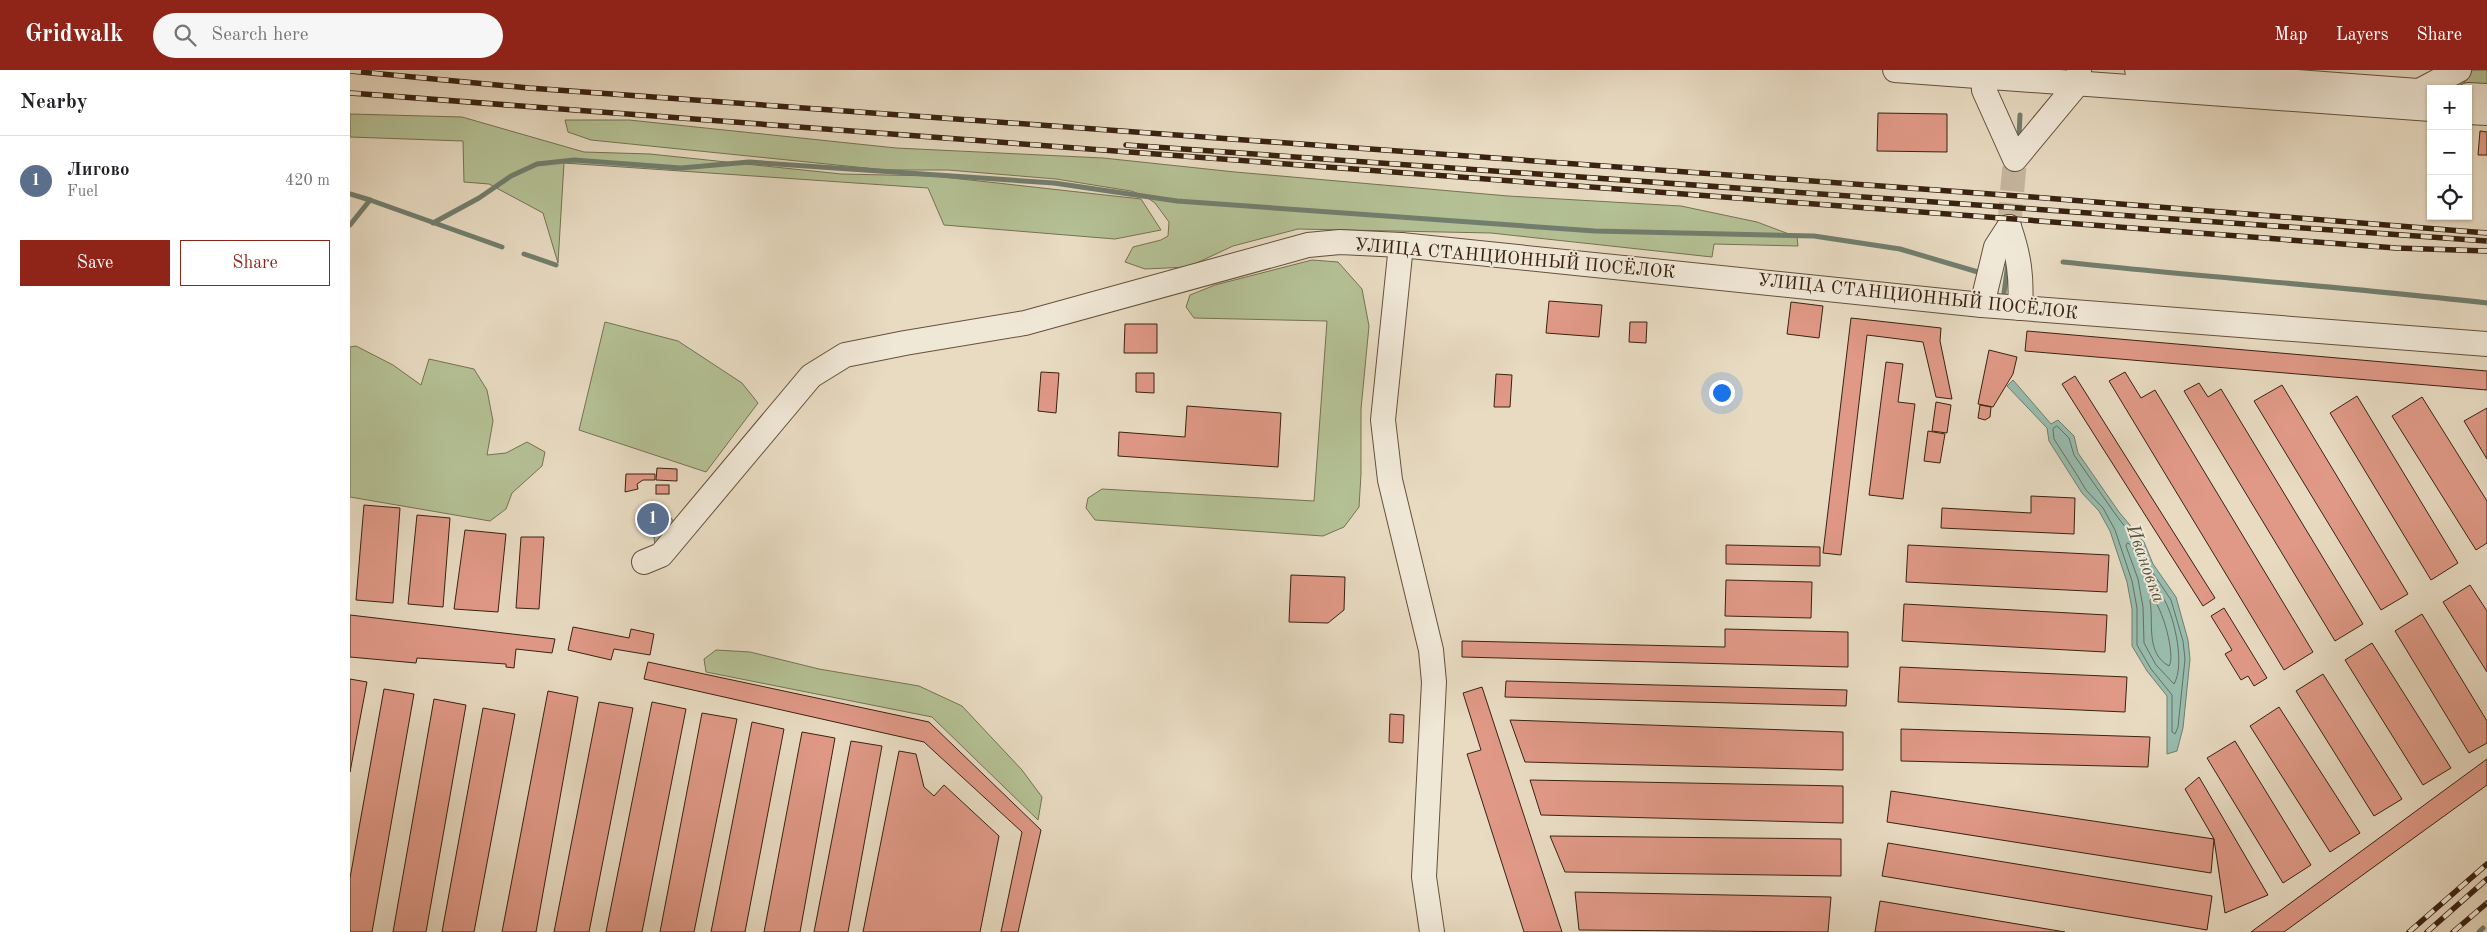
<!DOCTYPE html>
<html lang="en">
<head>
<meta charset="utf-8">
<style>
	body { margin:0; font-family:"Old Standard TT",serif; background:#f6f6f6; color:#202124 }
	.controls { position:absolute; right:15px; top:15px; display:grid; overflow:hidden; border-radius:0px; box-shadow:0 1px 4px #0004 }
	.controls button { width:45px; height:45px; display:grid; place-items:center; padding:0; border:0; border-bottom:1px solid #e0e0e0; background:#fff; color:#202124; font:25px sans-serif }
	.you { position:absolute; left:1371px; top:322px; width:18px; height:18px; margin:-12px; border:4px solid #fff; border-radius:50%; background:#1a73e8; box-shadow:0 0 0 8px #1a73e833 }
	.badge { display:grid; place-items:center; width:32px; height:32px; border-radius:50%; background:#8f2418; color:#fff; font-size:16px; font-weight:700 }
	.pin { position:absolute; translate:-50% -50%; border:2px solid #fff; box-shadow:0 1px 5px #0006 }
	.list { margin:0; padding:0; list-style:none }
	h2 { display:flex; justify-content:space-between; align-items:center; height:65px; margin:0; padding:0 20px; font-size:21px }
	h2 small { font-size:16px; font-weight:400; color:#757577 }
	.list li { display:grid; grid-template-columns:32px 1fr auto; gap:15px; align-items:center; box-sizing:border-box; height:90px; padding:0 20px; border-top:1px solid #e0e0e0 }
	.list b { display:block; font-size:19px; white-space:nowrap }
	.list p { margin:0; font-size:16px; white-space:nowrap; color:#757577 }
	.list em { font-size:16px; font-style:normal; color:#757577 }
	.actions { display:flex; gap:10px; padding:15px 20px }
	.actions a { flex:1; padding:11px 0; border:1px solid #8f2418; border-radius:0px; text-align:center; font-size:18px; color:#8f2418 }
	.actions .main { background:#8f2418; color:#fff }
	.icon { flex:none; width:28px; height:28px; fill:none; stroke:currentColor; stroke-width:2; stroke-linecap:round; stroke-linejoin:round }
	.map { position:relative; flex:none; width:2137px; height:862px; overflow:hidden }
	header { display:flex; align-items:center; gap:30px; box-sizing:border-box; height:70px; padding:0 25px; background:#8f2418; color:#fff }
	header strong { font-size:24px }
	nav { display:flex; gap:28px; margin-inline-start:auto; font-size:18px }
	.search { width:350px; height:45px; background:#f6f6f6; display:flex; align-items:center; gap:12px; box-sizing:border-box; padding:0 18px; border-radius:28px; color:#757577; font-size:19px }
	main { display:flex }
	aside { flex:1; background:#fff }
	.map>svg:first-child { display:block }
</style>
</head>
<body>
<header>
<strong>Gridwalk</strong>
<div class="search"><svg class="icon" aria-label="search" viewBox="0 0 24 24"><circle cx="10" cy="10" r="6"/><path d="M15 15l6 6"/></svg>Search here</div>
<nav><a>Map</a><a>Layers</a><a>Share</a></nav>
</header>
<main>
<aside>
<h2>Nearby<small></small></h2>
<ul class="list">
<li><span class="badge" style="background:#5c6f8a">1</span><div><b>Лигово</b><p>Fuel</p></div><em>420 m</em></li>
</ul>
<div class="actions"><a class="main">Save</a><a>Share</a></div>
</aside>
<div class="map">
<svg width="2137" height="862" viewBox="0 0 2137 862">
	<rect width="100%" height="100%" fill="#e8dbc2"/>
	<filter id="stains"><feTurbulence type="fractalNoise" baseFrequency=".004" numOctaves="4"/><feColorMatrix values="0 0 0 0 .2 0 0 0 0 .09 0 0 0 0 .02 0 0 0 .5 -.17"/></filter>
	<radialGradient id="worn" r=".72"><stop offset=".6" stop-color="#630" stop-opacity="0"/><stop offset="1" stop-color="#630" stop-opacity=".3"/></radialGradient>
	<g fill="#b4c195" stroke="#767252">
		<path d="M2123,0H2137V16L2116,14L2114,12L2115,5Z"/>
		<path d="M0,44L112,47L234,82L300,84L491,104L584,106L791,129L811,160L765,169L594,155L578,118L214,93L208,193L193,143L139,114L114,112L113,71L0,67Z"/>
		<path d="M215,50H279L546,78L753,88L885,102L1158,126L1331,136L1407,152L1447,167L1448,176L1364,174L1362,187L1141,163L948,159L883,176L838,197L795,199L775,192L783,177L811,170L818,166L819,152L805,133L795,126L781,121L706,109L598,100H536L241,70L218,62Z"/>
		<path d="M962,190L988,192L1012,219L1019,256L1011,339V404L1009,437L994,457L973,466L745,450L736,438L738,428L752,419L964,431L977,251L844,248L836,237L840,225L865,215Z"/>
		<path d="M255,252L328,271L392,313L408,333L356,402L229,360Z"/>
		<path d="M6,276L43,295L71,315L79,289L124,299L137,320L143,351L137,385L156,383L177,372L195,382L192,396L162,423L156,439L140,451L0,427V277Z"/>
		<path d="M307,446L320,447L327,455L309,474H305L302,454Z"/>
		<path d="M366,580L400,582L469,599L569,616L612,636L672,700L692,727L688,750L582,647L356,602L354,589Z"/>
	</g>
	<path fill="#98bcae" stroke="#727e6e" d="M1663,310L1701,354L1708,350L1724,366L1728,383L1769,442L1794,472L1803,494L1826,527L1838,570L1840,589L1833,658L1827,681L1817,684V626L1797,601L1782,576V539L1777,512L1760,461L1749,441L1732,423L1699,371L1697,358L1657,316Z"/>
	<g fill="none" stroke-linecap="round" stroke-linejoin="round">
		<g stroke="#686f5e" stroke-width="1">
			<path d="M1707,356L1719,368L1724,385L1766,445L1789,475L1799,497L1821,530L1833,571L1835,589L1828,657L1825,664L1822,662V625L1801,599L1787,575V538L1782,511L1765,460L1753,438L1736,420L1727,405L1704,369L1703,359Z"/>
			<path d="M1778,473C1787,478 1788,491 1793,499C1799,511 1809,520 1815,531C1825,550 1835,595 1824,614L1806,595L1794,573L1793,537L1788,509L1776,476Z"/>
			<path d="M1802,528C1812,535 1826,586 1819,596C1795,583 1804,552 1800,531Z"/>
		</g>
		<g stroke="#727e6e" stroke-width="5">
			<path d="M1669,66L1670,45"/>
			<path d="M0,124L20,130"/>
			<path d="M83,153L129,128L161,106L187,94L224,90L331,98L399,92L704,113L827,131L1245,161L1464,166L1550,179L1628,202"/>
			<path d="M0,155L20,130L152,177"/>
			<path d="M174,184L206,195"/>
			<path d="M1713,192C1854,207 1996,217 2137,233"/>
			<path d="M1654,223L1658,193"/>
			<path d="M2129,862L2133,858"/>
		</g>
	</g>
	<g fill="#e09987" stroke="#39220f">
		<path d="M1528,43L1597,44V82L1527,81Z"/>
		<path d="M2130,61L2137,62V85H2128Z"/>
		<path d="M1199,231L1252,235L1249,267L1196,263Z"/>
		<path d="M1441,232L1473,236L1469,268L1437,264Z"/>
		<path d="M1501,248L1591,258L1590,271L1602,329L1586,327L1573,272L1517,265L1491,485L1473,483Z"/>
		<path d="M1280,252H1297L1296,273L1279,272Z"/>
		<path d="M775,254H807V283H774Z"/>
		<path d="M1677,261L2137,301V320L1675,281Z"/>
		<path d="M1639,280L1667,287L1663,304L1643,337L1628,334Z"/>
		<path d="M1536,292L1553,294L1548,332L1565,334L1553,429L1519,425Z"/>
		<path d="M691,302L709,303L706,343L688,341Z"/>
		<path d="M1775,302L1791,328L1805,320L1963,582L1934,600L1759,311Z"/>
		<path d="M786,303H804V323L786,322Z"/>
		<path d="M1146,304L1162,305L1160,337H1144Z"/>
		<path d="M1725,306L1865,528L1853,536L1712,314Z"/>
		<path d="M1849,313L1858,327L1871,319L2013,554L1985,571L1834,321Z"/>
		<path d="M1932,315L2058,524L2031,540L1904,331Z"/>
		<path d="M2007,326L2108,493L2081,510L1980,343Z"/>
		<path d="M2072,327L2137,431V473L2126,480L2042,346Z"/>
		<path d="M1586,332L1601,335L1597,363L1582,361Z"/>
		<path d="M1630,335L1641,337L1640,347L1635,350L1628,348Z"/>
		<path d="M837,336L931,343L928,397L768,386L769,362L835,367Z"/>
		<path d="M2137,338V389L2114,351Z"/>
		<path d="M1578,361L1595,364L1590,393L1574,391Z"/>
		<path d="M307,398L327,399V411L306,410Z"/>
		<path d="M276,404H305V410H293L287,414L288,419L275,422Z"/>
		<rect x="306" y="415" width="13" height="9"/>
		<path d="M1681,426L1725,428L1724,464L1591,458L1592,438L1681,443Z"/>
		<path d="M14,435L50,438L43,533L6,530Z"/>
		<path d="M67,445L100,448L93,537L58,534Z"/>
		<path d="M115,460L156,464L148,542L104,539Z"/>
		<path d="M171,467H194L189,539L166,538Z"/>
		<path d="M1376,475L1470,477V496L1376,494Z"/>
		<path d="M1558,475L1759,485L1757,522L1556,512Z"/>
		<path d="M941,505L995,507L994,540L978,553L939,552Z"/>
		<path d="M1376,510L1462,512L1461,548L1375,546Z"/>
		<path d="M2120,515L2137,541V602L2093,532Z"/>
		<path d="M1554,534L1757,545L1755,582L1552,571Z"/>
		<path d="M1874,538L1917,608L1904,616L1898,606L1891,610L1875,584L1882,580L1861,546Z"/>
		<path d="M2072,544L2137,651V673L2119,683L2045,561Z"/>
		<path d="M0,545L205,569L202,583L166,579L164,598L156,597V594L67,588L66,593L0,587Z"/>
		<path d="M223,557L279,568L281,559L304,564L300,585L264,579L261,590L218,580Z"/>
		<path d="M1375,559L1498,562V597L1112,587V571L1375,577Z"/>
		<path d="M2022,573L2101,698L2073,715L1995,590Z"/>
		<path d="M298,592L579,652L691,760L668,862H651L672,762L574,672L294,609Z"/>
		<path d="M1550,597L1777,607L1775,642L1548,632Z"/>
		<path d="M1973,604L2052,729L2024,746L1946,621Z"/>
		<path d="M0,609L17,612L0,702Z"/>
		<path d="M1156,611L1497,620L1496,636L1155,627Z"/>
		<path d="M1132,617L1212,862H1174L1117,684L1131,680L1113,623Z"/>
		<path d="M34,619L64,624L22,862H0V808Z"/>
		<path d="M198,621L228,627L186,862H152Z"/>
		<path d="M84,629L116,635L76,862H43Z"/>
		<path d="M249,632L283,638L239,862H204Z"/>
		<path d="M302,632L336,639L292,862H256Z"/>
		<path d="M1929,637L2010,763L1980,782L1900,656Z"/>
		<path d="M133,638L165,644L124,862H92Z"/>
		<path d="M352,643L387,649L344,862H310Z"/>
		<path d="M1040,644L1054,645L1053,673L1039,672Z"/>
		<path d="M1160,650L1493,662V700L1175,692Z"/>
		<path d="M402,652L434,659L395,862H361Z"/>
		<path d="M1551,659L1800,667L1798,697L1551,691Z"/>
		<path d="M452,662L485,668L450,862H414Z"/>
		<path d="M501,671L532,676L498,862H464Z"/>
		<path d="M1885,671L1961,795L1933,813L1857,688Z"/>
		<path d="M549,681L566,684L574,717L584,726L594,715L649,766L630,862H513Z"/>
		<path d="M2137,689V715L1934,862H1901Z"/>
		<path d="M1849,707L1918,825L1875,843L1864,769L1835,719Z"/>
		<path d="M1180,710L1493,716V753L1191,745Z"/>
		<path d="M1541,721L1864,769L1861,803L1537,752Z"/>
		<path d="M1200,766L1491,769V806L1215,802Z"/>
		<path d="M1538,773L1862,826L1857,860L1532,806Z"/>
		<path d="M1225,822L1481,827L1478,862L1229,860Z"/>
		<path d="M1530,831L1715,862H1525Z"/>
	</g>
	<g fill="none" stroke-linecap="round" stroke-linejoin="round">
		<path stroke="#c5b69e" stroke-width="24" stroke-dasharray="24 12" stroke-linecap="butt" d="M1659,157L1665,89"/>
		<defs>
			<g id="minor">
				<path d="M1545,0L2081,39"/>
				<path d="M1633,0L1634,20L1665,89L1728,13L1729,2"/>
				<path d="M1787,0L2081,22"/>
				<path d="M2069,21L2109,0"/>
				<path d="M2118,25L2137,26"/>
				<path d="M2118,42L2137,43"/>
				<path d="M1659,157C1669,186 1672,207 1670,238"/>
				<path d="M1051,175L1033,350L1040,410L1081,580L1084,612L1074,807L1082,862"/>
				<path d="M1632,235L1646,177L1659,157"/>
				<path d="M294,492L311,485L461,306L495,285L555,273L675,253L958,175L990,172L1051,175L1632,235L2137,274"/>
			</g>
		</defs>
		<use href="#minor" stroke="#65503c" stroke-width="26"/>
		<use href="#minor" stroke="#f0e8d7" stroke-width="24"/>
		<defs>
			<g id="rail">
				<path d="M0,1L179,18L1682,127L2137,163"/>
				<path d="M0,23L2046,178L2137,181"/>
				<path d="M776,75L2137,171"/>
				<path d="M2059,862L2137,794"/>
				<path d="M2077,862L2137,809"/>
				<path d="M2103,862L2137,833"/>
			</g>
		</defs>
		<use href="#rail" stroke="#39220f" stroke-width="5.5"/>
		<use href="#rail" stroke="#f0e8d7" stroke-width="4" stroke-dasharray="11" stroke-linecap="butt"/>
	</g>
	<g text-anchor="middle" stroke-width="4" stroke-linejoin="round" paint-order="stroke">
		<g font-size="18" fill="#39220f" stroke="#f0e8d7">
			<text transform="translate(1165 188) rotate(5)" y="6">УЛИЦА СТАНЦИОННЫЙ ПОСЁЛОК</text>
			<text transform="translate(1568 226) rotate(6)" y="6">УЛИЦА СТАНЦИОННЫЙ ПОСЁЛОК</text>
		</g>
		<g font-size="19" font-style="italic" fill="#56503f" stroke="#f0e8d7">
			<text transform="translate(1797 493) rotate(70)" y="7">Ивановка</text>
		</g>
	</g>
	<rect width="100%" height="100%" filter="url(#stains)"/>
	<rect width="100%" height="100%" fill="url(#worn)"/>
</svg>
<div class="controls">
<button>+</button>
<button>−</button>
<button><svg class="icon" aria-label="locate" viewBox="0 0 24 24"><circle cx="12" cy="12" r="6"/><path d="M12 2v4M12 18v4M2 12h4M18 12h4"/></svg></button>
</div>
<div class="you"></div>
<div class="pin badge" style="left:303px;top:449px;background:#5c6f8a">1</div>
</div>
</main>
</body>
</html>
